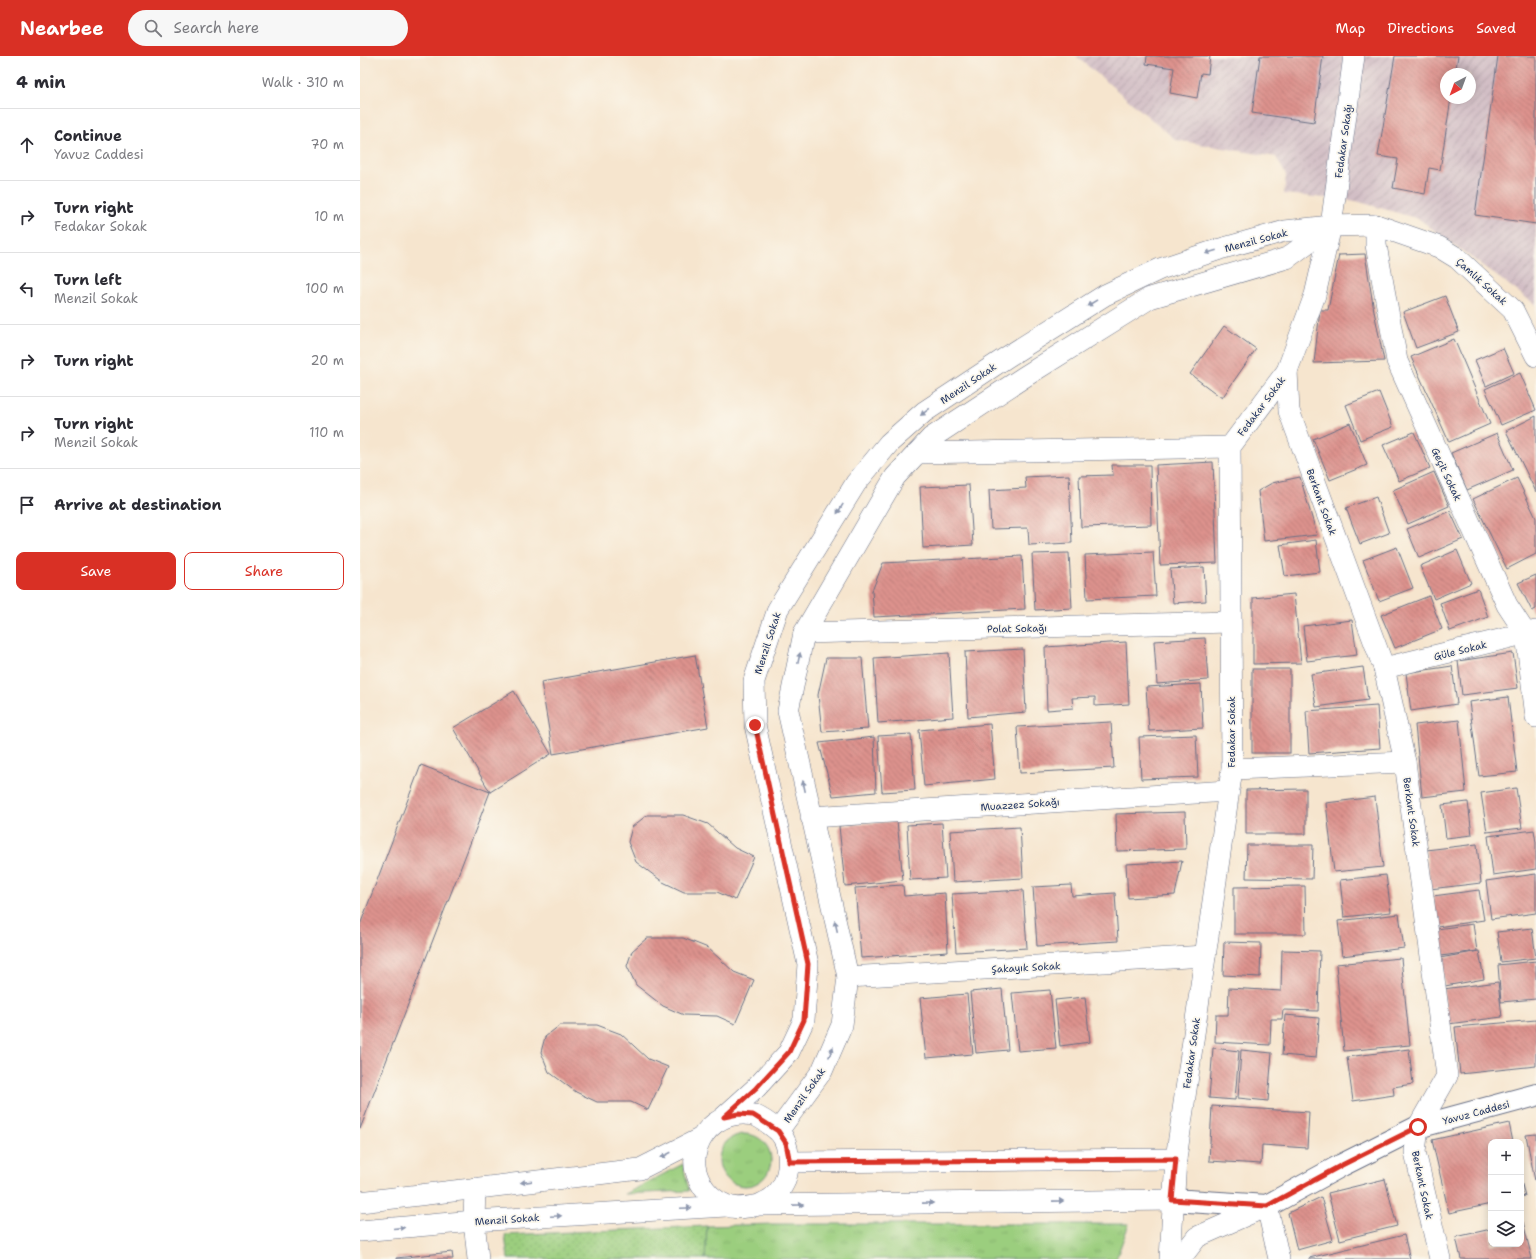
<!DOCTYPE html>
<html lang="en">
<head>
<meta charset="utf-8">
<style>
	body { margin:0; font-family:"Shantell Sans",sans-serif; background:#f7f7f7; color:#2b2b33 }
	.controls { position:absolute; right:12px; bottom:12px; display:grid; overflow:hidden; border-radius:8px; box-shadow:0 2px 10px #0003 }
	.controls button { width:36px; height:36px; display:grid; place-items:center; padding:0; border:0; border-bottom:1px solid #e1e1e2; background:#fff; color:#2b2b33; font:20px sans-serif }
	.compass { position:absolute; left:1080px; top:12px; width:36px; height:36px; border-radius:50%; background:#fff; box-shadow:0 2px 10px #0003; rotate:221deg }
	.stop { position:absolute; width:12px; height:12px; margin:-9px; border:3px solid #d93025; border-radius:50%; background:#fff }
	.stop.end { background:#d93025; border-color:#fff; box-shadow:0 1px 4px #0008 }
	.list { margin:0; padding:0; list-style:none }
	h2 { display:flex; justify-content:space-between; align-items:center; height:52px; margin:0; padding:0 16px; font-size:17px }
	h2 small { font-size:13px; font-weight:400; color:#7c7c81 }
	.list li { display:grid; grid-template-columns:26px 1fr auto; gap:12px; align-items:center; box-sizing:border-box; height:72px; padding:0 16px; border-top:1px solid #e1e1e2 }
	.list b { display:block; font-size:15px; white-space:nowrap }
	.list p { margin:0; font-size:13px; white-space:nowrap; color:#7c7c81 }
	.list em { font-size:13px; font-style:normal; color:#7c7c81 }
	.actions { display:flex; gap:8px; padding:12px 16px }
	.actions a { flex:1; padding:9px 0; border:1px solid #d93025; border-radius:8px; text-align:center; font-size:14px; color:#d93025 }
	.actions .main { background:#d93025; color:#fff }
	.icon { flex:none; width:22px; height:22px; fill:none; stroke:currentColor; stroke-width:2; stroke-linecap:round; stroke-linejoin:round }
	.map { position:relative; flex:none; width:1176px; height:1203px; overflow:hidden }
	header { display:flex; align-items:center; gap:24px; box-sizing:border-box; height:56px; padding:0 20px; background:#d93025; color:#fff }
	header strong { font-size:19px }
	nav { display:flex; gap:22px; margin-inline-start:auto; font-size:14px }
	.search { width:280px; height:36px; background:#f7f7f7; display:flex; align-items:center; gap:10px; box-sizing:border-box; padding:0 14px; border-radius:22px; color:#7c7c81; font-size:15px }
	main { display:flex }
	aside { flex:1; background:#fff }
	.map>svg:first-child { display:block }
</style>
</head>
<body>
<header>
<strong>Nearbee</strong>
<div class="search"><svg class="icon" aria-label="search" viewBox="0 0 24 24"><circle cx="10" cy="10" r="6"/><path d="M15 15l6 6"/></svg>Search here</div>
<nav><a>Map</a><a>Directions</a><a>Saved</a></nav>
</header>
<main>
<aside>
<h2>4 min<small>Walk · 310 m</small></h2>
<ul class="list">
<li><svg class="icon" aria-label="ahead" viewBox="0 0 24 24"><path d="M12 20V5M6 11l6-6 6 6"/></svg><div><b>Continue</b><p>Yavuz Caddesi</p></div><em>70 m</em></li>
<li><svg class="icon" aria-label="right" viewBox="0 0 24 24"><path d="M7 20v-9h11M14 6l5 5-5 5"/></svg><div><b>Turn right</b><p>Fedakar Sokak</p></div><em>10 m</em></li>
<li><svg class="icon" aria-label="left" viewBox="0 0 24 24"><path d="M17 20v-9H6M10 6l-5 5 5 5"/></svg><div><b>Turn left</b><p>Menzil Sokak</p></div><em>100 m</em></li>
<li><svg class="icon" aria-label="right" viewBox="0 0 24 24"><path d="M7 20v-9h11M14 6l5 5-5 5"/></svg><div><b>Turn right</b></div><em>20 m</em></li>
<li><svg class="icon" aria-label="right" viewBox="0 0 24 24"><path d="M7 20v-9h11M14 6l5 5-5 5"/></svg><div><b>Turn right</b><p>Menzil Sokak</p></div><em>110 m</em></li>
<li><svg class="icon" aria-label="arrive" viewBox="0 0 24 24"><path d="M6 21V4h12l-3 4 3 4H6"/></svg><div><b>Arrive at destination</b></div></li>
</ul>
<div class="actions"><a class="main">Save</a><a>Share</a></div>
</aside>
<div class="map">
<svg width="1176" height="1203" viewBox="0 0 1176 1203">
	<defs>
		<pattern id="industrial-furrows" width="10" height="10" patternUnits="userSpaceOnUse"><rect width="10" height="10" fill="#d2bec5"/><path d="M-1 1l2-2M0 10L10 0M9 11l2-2" fill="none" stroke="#aa9ba3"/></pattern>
		<pattern id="grass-tufts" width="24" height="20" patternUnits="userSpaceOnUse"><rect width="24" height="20" fill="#9bce7e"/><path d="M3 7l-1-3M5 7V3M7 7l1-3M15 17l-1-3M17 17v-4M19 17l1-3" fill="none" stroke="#85b16f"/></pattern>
		<pattern id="park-dots" width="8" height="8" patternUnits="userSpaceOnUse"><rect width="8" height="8" fill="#9bce7e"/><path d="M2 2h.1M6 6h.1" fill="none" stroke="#85b16f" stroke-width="1.8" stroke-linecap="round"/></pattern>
		<pattern id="building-back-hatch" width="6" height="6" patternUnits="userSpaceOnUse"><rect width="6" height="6" fill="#dd928d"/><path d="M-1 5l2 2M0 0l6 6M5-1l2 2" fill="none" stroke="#b27876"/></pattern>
	</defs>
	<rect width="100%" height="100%" fill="#fbf7ec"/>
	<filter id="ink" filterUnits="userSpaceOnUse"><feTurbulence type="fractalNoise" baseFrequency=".025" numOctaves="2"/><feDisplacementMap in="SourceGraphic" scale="8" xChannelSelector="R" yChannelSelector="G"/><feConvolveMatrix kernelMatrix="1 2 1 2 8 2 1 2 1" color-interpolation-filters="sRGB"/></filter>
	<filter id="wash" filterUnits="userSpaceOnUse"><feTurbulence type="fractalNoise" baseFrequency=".012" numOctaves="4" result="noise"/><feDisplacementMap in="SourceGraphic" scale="16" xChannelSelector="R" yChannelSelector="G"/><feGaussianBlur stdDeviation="0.9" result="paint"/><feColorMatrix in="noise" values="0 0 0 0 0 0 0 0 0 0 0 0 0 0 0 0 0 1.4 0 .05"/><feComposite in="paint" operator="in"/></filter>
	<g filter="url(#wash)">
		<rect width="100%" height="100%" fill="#f6e5ce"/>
		<path fill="url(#industrial-furrows)" fill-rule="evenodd" d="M716,0H1176V249L1059,163L996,145L924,138L926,119L916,101L816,84ZM1086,18H1110V42H1086Z"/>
		<g fill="url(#grass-tufts)" stroke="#5b7e6e">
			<circle cx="385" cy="1104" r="26"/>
			<path d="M323,1108L329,1135L265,1138Z"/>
			<path d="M413,1168H769L756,1203H345L347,1170Z"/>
		</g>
		<path fill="url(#park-dots)" stroke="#5b7e6e" d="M347,1170L345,1203H148L145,1179Z"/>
		<g id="blocks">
			<g fill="url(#building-back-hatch)">
				<path d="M787,0H850L848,18L841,17L837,42L810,37L814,12L786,8Z"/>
				<path d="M900,0H963L954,66L892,57Z"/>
				<path d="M1035,0H1098L1095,18H1086V42H1091L1080,114L1069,112L1065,138L1033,132L1038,103L1018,100Z"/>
				<path d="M1138,0H1176V168L1115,159Z"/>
				<path d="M1005,198L1014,255L1024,305L954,307L960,254H968L979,199Z"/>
				<path d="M1085,240L1099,276L1056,292L1043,256Z"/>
				<path d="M864,270L896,293L862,342L830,318Z"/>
				<path d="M1094,283L1130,368L1089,386L1051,301Z"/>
				<path d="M1143,292L1154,317L1126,330L1115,304Z"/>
				<path d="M1160,317L1176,354L1141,369L1125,333Z"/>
				<path d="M1019,336L1033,371L1000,384L986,349Z"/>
				<path d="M1176,360V436L1146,375Z"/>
				<path d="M990,367L1007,409L970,424L953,383Z"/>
				<path d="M1054,376L1070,412L1039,425L1023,389Z"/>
				<path d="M1137,377L1153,414L1107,434L1091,397Z"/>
				<path d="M853,406L857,507L800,509L796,409Z"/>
				<path d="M752,409H790L791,469L721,471L719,420L753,419Z"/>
				<path d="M1074,416L1089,450L1048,468L1033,434Z"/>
				<path d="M709,419L712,487L669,489L668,472L631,473L629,434L666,432L665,421Z"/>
				<path d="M940,421L957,479L904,485L898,435L912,427Z"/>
				<path d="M1157,422L1176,462V498L1147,513L1113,443Z"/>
				<path d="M609,429L613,489L563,492L560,431Z"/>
				<path d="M1016,441L1029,477L1000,488L986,452Z"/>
				<path d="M1090,455L1103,483L1059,502L1047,473Z"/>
				<path d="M956,484L960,516L925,520L920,489Z"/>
				<path d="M1037,491L1053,532L1019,545L1003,504Z"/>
				<path d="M1097,494L1111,527L1074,543L1060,510Z"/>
				<path d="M793,496L796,540L727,543L725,499Z"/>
				<path d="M709,497L712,552L675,554L672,498Z"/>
				<path d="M662,500L665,553L514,561L512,535L523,507Z"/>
				<path d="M844,511L846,545L813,547L810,513Z"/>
				<path d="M1176,519V553L1172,555L1158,527Z"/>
				<path d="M1118,533L1128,561L1090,575L1080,547Z"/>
				<path d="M934,538L941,607L893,608V542Z"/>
				<path d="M1069,540L1082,573L1035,592L1021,559Z"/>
				<path d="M992,564L997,599L947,605L943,570Z"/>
				<path d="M845,582L848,624L797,628L794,585Z"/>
				<path d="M766,586L769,648L735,650V641L712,642L713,652L687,654L685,591Z"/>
				<path d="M663,593L666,656L608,661L605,596Z"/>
				<path d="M589,597L593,661L518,667L514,602Z"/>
				<path d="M1153,597L1158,632L1102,639L1098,605Z"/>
				<path d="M335,599L348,671L193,698L181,626Z"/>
				<path d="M466,602H502L508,673L462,676L458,639Z"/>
				<path d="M1092,610L1097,648L1051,655L1046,617Z"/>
				<path d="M1003,611L1008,644L956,651L951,618Z"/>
				<rect x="892" y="613" width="38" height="84"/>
				<path d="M841,628L843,672L789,675L786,631Z"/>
				<path d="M154,635L191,698L130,736L93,672Z"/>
				<path d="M1148,641L1157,716L1119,720L1109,646Z"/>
				<path d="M1017,650L1020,692L949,697L946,655Z"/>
				<path d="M1099,664L1106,736L1062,741L1055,669Z"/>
				<path d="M751,666L754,712L660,717L657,671Z"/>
				<path d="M630,668L635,723L564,730L559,674Z"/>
				<path d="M551,678L555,734L522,736L518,680Z"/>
				<path d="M836,679L838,721L781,723L779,681Z"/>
				<path d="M514,681L516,736L473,740L459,687Z"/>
				<path d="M61,709L130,736L0,1073V869Z"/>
				<path d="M1156,732L1162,772L1127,776L1121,737Z"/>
				<path d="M946,733V778H886V734Z"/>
				<path d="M1015,741L1023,811L974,816L966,747Z"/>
				<path d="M1108,746L1112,779L1086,782L1082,749Z"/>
				<path d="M825,756L826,793L757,795L756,758Z"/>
				<path d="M287,759H323L348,768L375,792L394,801L375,844L357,836H324L303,826L276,806L268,786L272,771Z"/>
				<path d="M537,765L543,824L485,830L479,770Z"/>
				<path d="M582,767L586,822L550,824L547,769Z"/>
				<path d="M660,771L663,822L593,826L590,775Z"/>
				<path d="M1174,774L1176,786V813L1133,819L1128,780Z"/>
				<path d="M1117,788L1121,827L1070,833L1066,794Z"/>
				<path d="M887,789H953L952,823L886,822Z"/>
				<path d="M822,805L815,839L768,842L766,808Z"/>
				<path d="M1176,818V857L1131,863L1126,825Z"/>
				<path d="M1026,819L1031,856L984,861L980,824Z"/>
				<path d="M543,829L544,840L585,837L588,896L501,902L495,832Z"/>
				<path d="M711,829L712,840L755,837L758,885L677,890L673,831Z"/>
				<path d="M945,830L946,878H874V831Z"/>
				<path d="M663,834L667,892L596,896L592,838Z"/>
				<path d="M1119,834L1124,864L1077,871L1073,840Z"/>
				<path d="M1039,858L1044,892L982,900L978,865Z"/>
				<path d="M1113,868L1117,895L1081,900L1077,873Z"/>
				<path d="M1172,872L1176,902L1141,906L1137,876Z"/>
				<path d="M287,882H323L348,892L374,916L394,924L375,968L357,960L324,959L303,950L276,929L267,910L272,895Z"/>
				<path d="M864,886L901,887L900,921L863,919Z"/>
				<path d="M922,894L960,895L958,955L923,954L922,963H911L910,989L855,986L856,959H868L869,932L921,935Z"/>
				<path d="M1119,895L1124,923L1085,930L1080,902Z"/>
				<path d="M1041,902L1050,989L984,995L976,908Z"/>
				<path d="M1176,905V943L1141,946L1138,909Z"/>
				<path d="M1138,926L1142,961L1088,968L1083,933Z"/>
				<path d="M642,933L648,994L616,997L610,936Z"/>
				<path d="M690,934L696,992L658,995L652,937Z"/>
				<path d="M607,938L613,998L566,1002L560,942Z"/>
				<path d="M725,941L730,986L700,990L695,944Z"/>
				<path d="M925,959L959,962L956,1002L922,999Z"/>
				<path d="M1176,964V1010L1100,1018L1095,971Z"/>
				<path d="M200,969H237L261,978L288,1003L308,1011L288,1054L271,1046H237L216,1036L189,1016L181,996L185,981Z"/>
				<path d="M853,992L879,995L875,1044L849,1042Z"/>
				<path d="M1049,993L1053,1028L1033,1031L1034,1039L993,1045L987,1001Z"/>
				<path d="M881,994L912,997L908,1045L878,1042Z"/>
				<path d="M852,1050L949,1056L947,1092L902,1089L901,1108L849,1105Z"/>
				<path d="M1149,1067L1153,1086H1131V1148L1089,1157L1072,1084Z"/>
				<path d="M1176,1078V1125H1175L1166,1079Z"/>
				<path d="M1025,1123L1037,1170L980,1184L968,1137Z"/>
				<path d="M1161,1125L1165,1140L1161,1141Z"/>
				<path d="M961,1141L973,1184L937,1194L928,1157Z"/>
				<path d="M1161,1166H1163L1172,1203H1101L1096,1181L1131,1173V1188H1161Z"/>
				<path d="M1044,1179L1050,1203H949V1202Z"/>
				<path d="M92,1196L93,1203H36V1202Z"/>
			</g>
		</g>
	</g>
	<g filter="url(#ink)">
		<use href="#blocks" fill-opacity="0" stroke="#686f85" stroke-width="1"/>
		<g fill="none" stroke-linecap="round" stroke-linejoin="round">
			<defs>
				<g id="street">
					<path d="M1016,169V189L1037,305L1147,549L1166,578L1176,661"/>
					<path d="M927,315L929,355L1024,612L1045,706L1087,1020L1058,1071L1055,1096L1080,1203"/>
					<path d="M557,397L870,391"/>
					<path d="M444,577L870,566"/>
					<path d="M1024,612L1176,575"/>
					<path d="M872,713L1045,706"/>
					<path d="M451,761L868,735"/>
					<path d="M488,921L845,900"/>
					<path d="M364,1061L396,1032L429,996L444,964L448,908L395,669L394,625L418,553L496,427L529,387L564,356L647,301L745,239L800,213L860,193L925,175L971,170L1016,169L1079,191L1097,202L1153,254L1176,300"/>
					<path d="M418,1075L462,1015L482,969L488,921L428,655L444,577L535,421L571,382L664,321L790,242L927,202L969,171"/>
					<path d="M429,1106L816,1103"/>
					<path d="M115,1132L114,1165L118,1203"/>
					<path d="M0,1146L280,1113L341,1082"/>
					<path d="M399,1149C403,1147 408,1145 412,1142C427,1131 431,1109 427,1092C426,1086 422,1078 417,1074C411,1069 401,1062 394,1059C391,1058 388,1059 385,1058C362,1057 344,1072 337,1092C329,1115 344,1141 366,1149C376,1154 388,1151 399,1149L812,1144"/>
					<path d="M0,1175L114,1165L366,1150"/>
					<path d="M810,1203L816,1103L872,713L870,391L927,315L955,239L971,170L994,0"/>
					<path d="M820,1203L837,1181L907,1150L919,1203"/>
				</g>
				<path id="secondary" d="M812,1144L907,1150L982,1109L1058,1071L1176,1039"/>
			</defs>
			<use href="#street" stroke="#686f85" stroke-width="22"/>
			<use href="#secondary" stroke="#686f85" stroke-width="24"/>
			<use href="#street" stroke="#fff" stroke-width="21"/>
			<use href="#secondary" stroke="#fff" stroke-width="22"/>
		</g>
		<defs><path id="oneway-solid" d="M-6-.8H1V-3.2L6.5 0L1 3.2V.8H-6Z"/></defs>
		<g fill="#8d97ae">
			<use href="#oneway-solid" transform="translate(851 196) rotate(162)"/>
			<use href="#oneway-solid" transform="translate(732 247) rotate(148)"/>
			<use href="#oneway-solid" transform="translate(565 356) rotate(143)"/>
			<use href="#oneway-solid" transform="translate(480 453) rotate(122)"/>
			<use href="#oneway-solid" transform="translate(439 602) rotate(-78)"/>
			<use href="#oneway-solid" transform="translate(444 730) rotate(-102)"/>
			<use href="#oneway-solid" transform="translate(476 870) rotate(-103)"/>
			<use href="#oneway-solid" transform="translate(471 996) rotate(-67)"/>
			<use href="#oneway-solid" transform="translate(306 1099) rotate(153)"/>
			<use href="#oneway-solid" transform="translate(166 1126) rotate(173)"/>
			<use href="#oneway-solid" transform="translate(698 1145) rotate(-1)"/>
			<use href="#oneway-solid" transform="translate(568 1147) rotate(-1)"/>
			<use href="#oneway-solid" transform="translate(438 1149) rotate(-1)"/>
			<use href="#oneway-solid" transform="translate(326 1152) rotate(-3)"/>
			<use href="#oneway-solid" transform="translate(196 1160) rotate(-3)"/>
			<use href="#oneway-solid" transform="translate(39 1172) rotate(-5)"/>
		</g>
	</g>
	<g fill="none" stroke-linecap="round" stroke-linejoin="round" filter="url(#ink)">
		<path stroke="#d93025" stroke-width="5" d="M395,669L448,908L444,964L429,996L396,1032L364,1061L378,1058L393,1059L418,1075L426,1087L429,1102V1106L816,1103L812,1144L907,1150L982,1109L1058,1071"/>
	</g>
	<g text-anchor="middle" stroke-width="3.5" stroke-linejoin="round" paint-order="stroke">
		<g font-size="10" fill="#1b2f5e" stroke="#fbf7ec">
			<text transform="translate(983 85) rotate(-82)" y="4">Fedakar Sokağı</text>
			<text transform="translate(896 184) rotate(-15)" y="4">Menzil Sokak</text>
			<text transform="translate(1122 225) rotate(42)" y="4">Çamlık Sokak</text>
			<text transform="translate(608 327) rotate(-34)" y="4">Menzil Sokak</text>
			<text transform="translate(901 350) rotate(-53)" y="4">Fedakar Sokak</text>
			<text transform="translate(1087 418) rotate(65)" y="4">Geçit Sokak</text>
			<text transform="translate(962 446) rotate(70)" y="4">Berkant Sokak</text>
			<text transform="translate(657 572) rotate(-1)" y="4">Polat Sokağı</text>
			<text transform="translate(407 587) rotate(-72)" y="4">Menzil Sokak</text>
			<text transform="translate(1100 594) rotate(-14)" y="4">Güle Sokak</text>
			<text transform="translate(871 676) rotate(-90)" y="4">Fedakar Sokak</text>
			<text transform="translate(660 748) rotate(-4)" y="4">Muazzez Sokağı</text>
			<text transform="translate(1052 756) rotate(82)" y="4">Berkant Sokak</text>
			<text transform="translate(666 911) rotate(-3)" y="4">Şakayık Sokak</text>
			<text transform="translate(831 997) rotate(-82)" y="4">Fedakar Sokak</text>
			<text transform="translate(444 1039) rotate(-55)" y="4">Menzil Sokak</text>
			<text transform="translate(1116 1056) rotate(-15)" y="4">Yavuz Caddesi</text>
			<text transform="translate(1063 1129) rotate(78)" y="4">Berkant Sokak</text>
			<text transform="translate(147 1163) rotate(-4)" y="4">Menzil Sokak</text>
		</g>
	</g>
</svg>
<div class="controls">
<button>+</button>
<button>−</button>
<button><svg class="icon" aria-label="layers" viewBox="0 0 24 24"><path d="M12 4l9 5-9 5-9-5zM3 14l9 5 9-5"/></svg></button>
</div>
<svg class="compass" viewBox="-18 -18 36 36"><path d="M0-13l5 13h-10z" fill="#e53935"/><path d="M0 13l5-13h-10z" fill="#7c7c81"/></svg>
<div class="stop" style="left:1058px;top:1071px"></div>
<div class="stop end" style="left:395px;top:669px"></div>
</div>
</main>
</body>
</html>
